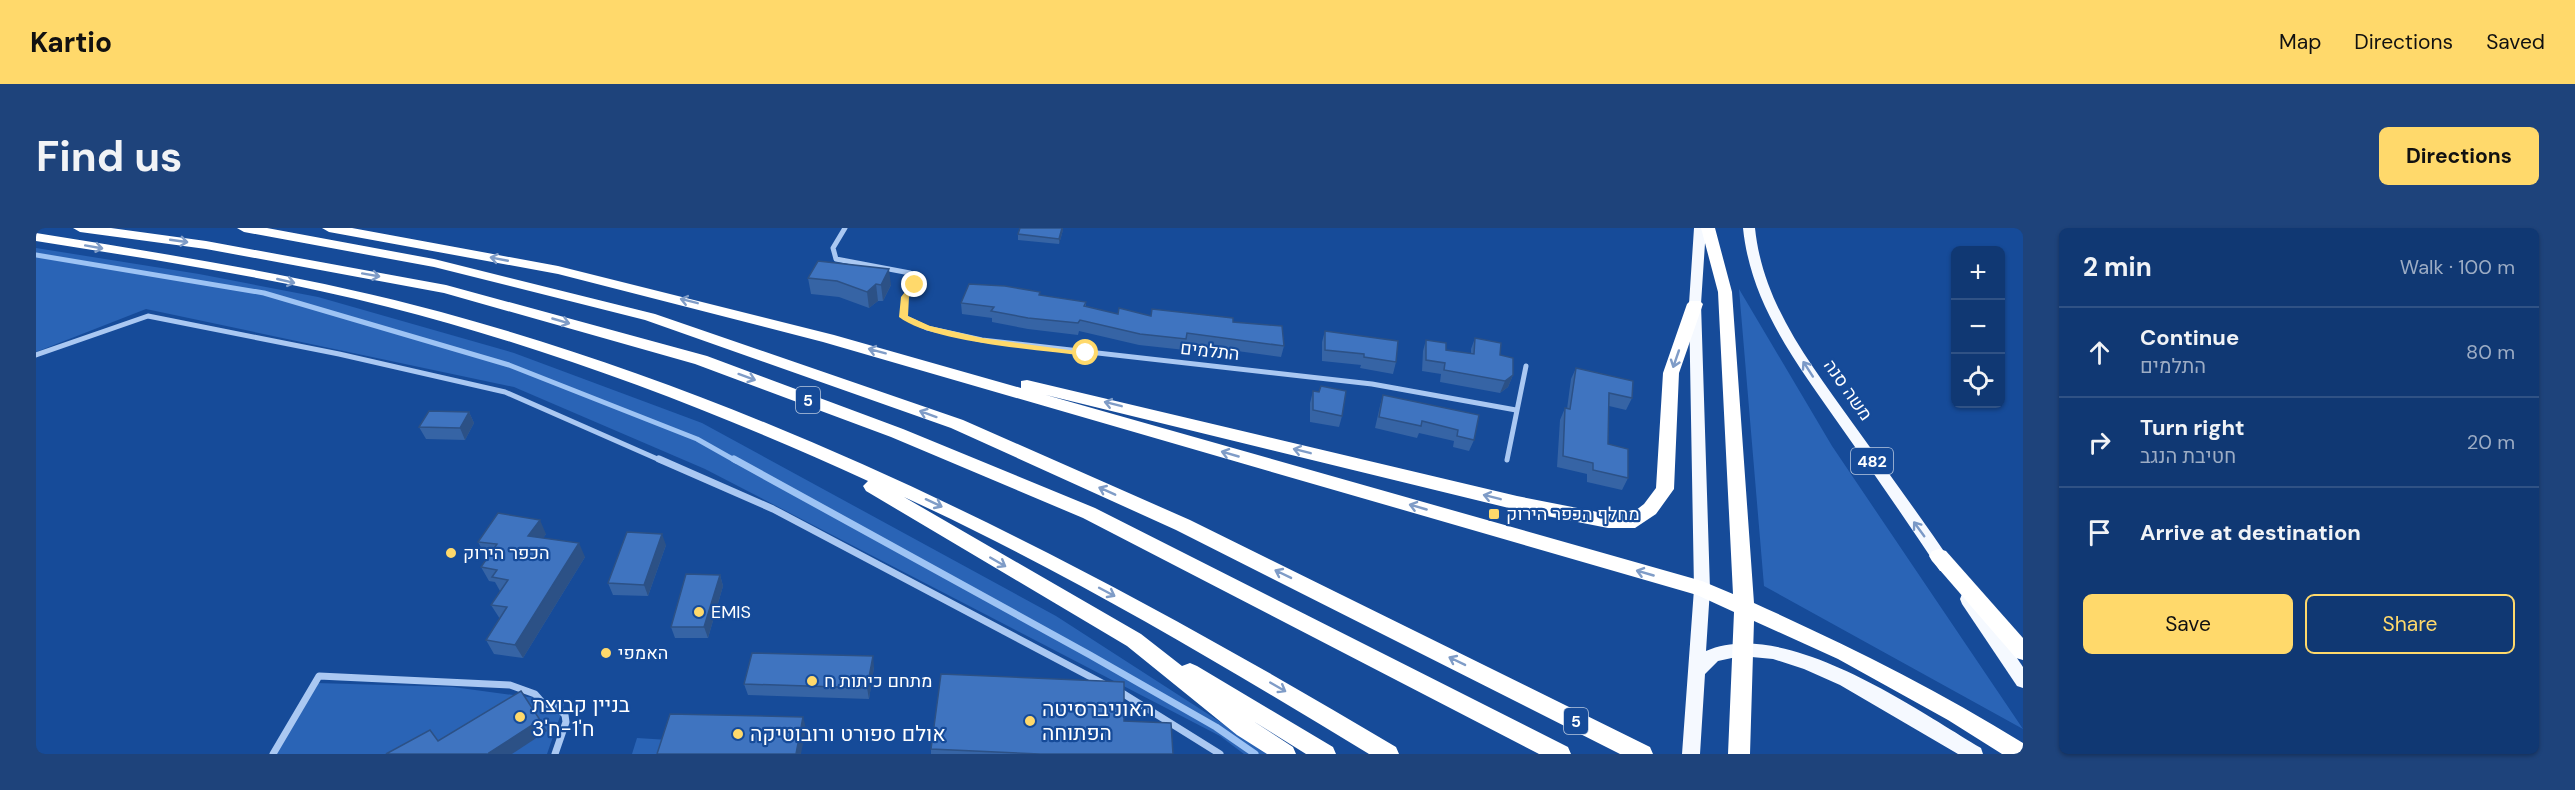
<!DOCTYPE html>
<html lang="en">
<head>
<meta charset="utf-8">
<style>
	body { margin:0; font-family:"DM Sans",Heebo,sans-serif; background:#1e437b; color:#f1f3f6 }
	.controls { position:absolute; right:18px; top:18px; display:grid; overflow:hidden; border-radius:9px; box-shadow:0 2px 4px #0004 }
	.controls button { width:54px; height:54px; display:grid; place-items:center; padding:0; border:0; border-bottom:2px solid #305285; background:#103873; color:#f1f3f6; font:30px sans-serif }
	.stop { position:absolute; width:18px; height:18px; margin:-14px; border:4px solid #ffd96b; border-radius:50%; background:#fff }
	.stop.end { background:#ffd96b; border-color:#fff; box-shadow:0 2px 6px #0008 }
	.list { margin:0; padding:0; list-style:none }
	h2 { display:flex; justify-content:space-between; align-items:center; height:78px; margin:0; padding:0 24px; font-size:26px }
	h2 small { font-size:20px; font-weight:400; color:#9cacc4 }
	.list li { display:grid; grid-template-columns:39px 1fr auto; gap:18px; align-items:center; box-sizing:border-box; height:90px; padding:0 24px; border-top:2px solid #305285 }
	.list b { display:block; font-size:22px; white-space:nowrap }
	.list p { margin:0; font-size:20px; white-space:nowrap; color:#9cacc4 }
	.list em { font-size:20px; font-style:normal; color:#9cacc4 }
	.actions { display:flex; gap:12px; padding:18px 24px }
	.actions a { flex:1; padding:14px 0; border:2px solid #ffd96b; border-radius:9px; text-align:center; font-size:21px; color:#ffd96b }
	.actions .main { background:#ffd96b; color:#111 }
	.icon { flex:none; width:33px; height:33px; fill:none; stroke:currentColor; stroke-width:2; stroke-linecap:round; stroke-linejoin:round }
	.map { position:relative; flex:none; width:1987px; height:526px; overflow:hidden; border-radius:9px }
	header { display:flex; align-items:center; gap:36px; box-sizing:border-box; height:84px; padding:0 30px; background:#ffd96b; color:#111 }
	header strong { font-size:28px }
	nav { display:flex; gap:33px; margin-inline-start:auto; font-size:21px }
	.intro { display:flex; align-items:center; justify-content:space-between; box-sizing:border-box; height:144px; padding:0 36px }
	h1 { margin:0; font-size:42px }
	.button { padding:15px 27px; border-radius:9px; background:#ffd96b; color:#111; font-size:21px; font-weight:700 }
	main { display:flex; gap:36px; padding:0 36px }
	aside { flex:1; background:#103873; border-radius:9px; box-shadow:0 2px 4px #0004 }
	.map>svg:first-child { display:block }
</style>
</head>
<body>
<header>
<strong>Kartio</strong>
<nav><a>Map</a><a>Directions</a><a>Saved</a></nav>
</header>
<div class="intro"><h1>Find us</h1><a class="button">Directions</a></div>
<main>
<div class="map">
<svg width="1987" height="526" viewBox="0 0 1987 526">
	<rect width="100%" height="100%" fill="#164b99"/>
	<g fill="#2a64b6">
		<path d="M0,20L163,46L282,69L478,125L666,195L1020,388L1234,526H1208L1184,508L669,241L478,159L110,81L0,124Z"/>
		<path d="M1703,61L1796,218L1987,501L1728,358Z"/>
		<path d="M280,455L417,459L529,474L511,526H239Z"/>
		<path d="M601,510L633,512L629,526H596Z"/>
	</g>
	<g fill="none" stroke-linecap="round" stroke-linejoin="round">
		<path stroke="#9dc3f4" stroke-width="5" d="M0,27L228,65L473,137L661,211L700,233"/>
		<path stroke="#9dc3f4" stroke-width="7" d="M698,231L1054,427L1180,499L1219,526"/>
		<g stroke="#aac8f2" stroke-width="5">
			<path d="M809,0L797,20L800,31L874,45L879,57L869,69L868,89L891,100L946,112L1336,156L1480,182"/>
			<path d="M0,127L112,88L303,126L469,164L626,233"/>
			<path d="M1471,232L1490,138"/>
		</g>
		<g stroke="#aac8f2" stroke-width="7">
			<path d="M623,231L737,281L1068,456"/>
			<path d="M1083,463L1184,526"/>
			<path d="M237,526L283,448L474,457L499,466L506,474L523,481L529,487L530,494L519,526"/>
		</g>
		<g fill="#f5f9ff" fill-rule="evenodd">
			<path d="M1658,0H1670L1665,76L1674,361L1670,423C1749,389 1878,480 1945,520L1947,526H1922L1804,457L1768,441L1737,431L1705,428L1682,433L1669,446L1664,526H1646L1658,361L1653,76Z"/>
			<path d="M1707,0H1719C1727,77 1774,135 1818,197C1851,243 1884,288 1916,335L1918,339L1916,343H1904C1872,295 1839,247 1805,199C1762,137 1715,78 1707,0Z"/>
			<path d="M1932,365L1938,366L1987,439V460L1981,458L1926,376L1924,371L1926,366Z"/>
		</g>
		<g fill="#fff" fill-rule="evenodd">
			<path d="M37,0H75L170,13L410,57L671,128L867,201L1059,280L1532,519L1535,526H1503L1047,290L855,209L659,136L408,65L170,21L44,4Z"/>
			<path d="M201,0H231L398,31L619,86L927,192L1154,292L1614,519L1617,526H1584L1140,302L915,200L609,92L398,39L208,4Z"/>
			<path d="M286,0H316L522,38L798,107L985,160V153L991,152L1481,268L1572,286H1595L1608,276L1620,260L1627,145L1651,76L1654,73H1664L1667,76L1643,145L1638,261L1620,286L1599,300H1572L1481,282L1010,167L1666,353L1697,366L1682,64L1665,0H1679L1696,64L1718,375C1811,417 1900,461 1987,515V526H1966L1912,492L1802,431L1718,393L1714,526H1692L1698,384L1661,367L787,114L522,46L293,4Z"/>
			<path d="M0,5C136,27 272,48 405,84C745,176 1058,339 1360,519L1363,526H1333C1182,434 1029,343 868,269L1105,406L1146,438L1154,435L1161,438L1297,519L1300,526H1270L1217,493L1257,519L1260,526H1231L1201,507L1091,418L830,263L827,258L832,253C677,182 517,121 352,79C236,49 118,32 0,13Z"/>
			<path d="M1903,321L1910,323L1987,410V432L1980,430L1896,333L1893,328L1896,323Z"/>
		</g>
	</g>
	<g fill="#3664a5">
		<path d="M1027,2L1023,16L982,12V6Z"/>
		<path d="M772,50L855,57L847,73H842L833,80L803,69L775,66Z"/>
		<path d="M1004,64V67L1050,74V78L1082,86L1197,94L1248,118L1245,129L1150,116L1149,122L1103,117L1043,103L1042,107L992,101L956,94V90L926,86L925,75Z"/>
		<path d="M1289,103L1360,134L1357,146L1324,140L1325,137L1286,133V114Z"/>
		<path d="M1439,110L1464,127L1477,147L1472,159L1464,165L1404,154L1405,146L1386,143L1387,123L1390,112L1410,122L1435,126V121Z"/>
		<path d="M1540,140L1596,170L1590,182L1573,178L1572,216L1592,250L1586,262L1551,254V246L1521,239L1524,192L1529,180L1531,181L1535,151Z"/>
		<path d="M1277,163L1306,188L1303,199L1274,194V175Z"/>
		<path d="M1347,167L1443,187L1438,212L1433,223L1417,219L1418,213L1383,205L1381,210L1339,200L1344,178Z"/>
		<path d="M433,184L438,195L429,212L390,211L383,199Z"/>
		<path d="M510,306L507,310L549,329L487,430L458,426L450,412L464,391L455,377L464,363L459,354L453,353L445,339L453,328H450L442,314Z"/>
		<path d="M630,317L612,368L577,367L572,355Z"/>
		<path d="M684,347L687,358L672,410H639L635,399Z"/>
		<path d="M838,439L833,471L712,467L708,456Z"/>
		<path d="M895,521L1137,526H895Z"/>
	</g>
	<g fill="#2c5186">
		<path d="M1026,0H1027V2L1023,16V11Z"/>
		<path d="M853,41L855,57L847,73L845,57Z"/>
		<path d="M840,56L842,73L833,80L831,64Z"/>
		<path d="M1477,147L1472,159L1464,165L1469,153Z"/>
		<path d="M433,184L438,195L429,212L424,200Z"/>
		<path d="M504,292L510,306L499,322L492,308Z"/>
		<path d="M626,306L630,317L612,368L608,357Z"/>
		<path d="M543,315L549,329L487,430L479,417Z"/>
		<path d="M684,347L687,358L672,410L668,399Z"/>
		<path d="M837,428L838,439L833,471L831,460Z"/>
		<path d="M767,489L770,500L765,526H760Z"/>
		<path d="M504,492L511,503L476,526H454L453,525Z"/>
	</g>
	<g fill="#3f74c0" stroke="#2c5186" stroke-width="1.5">
		<path d="M984,0H1026L1023,11L982,6Z"/>
		<path d="M782,33L853,41L845,57L840,56L831,64L801,53L772,50Z"/>
		<path d="M933,56L969,58L1004,64L1003,67L1050,74L1048,78L1082,86L1083,80L1115,88L1116,81L1197,90V94L1246,98L1248,118L1151,105L1150,111L1104,106L1044,92L1042,95L992,90L955,83L958,79L925,75Z"/>
		<path d="M1289,103L1362,113L1360,134L1328,129V126L1289,122Z"/>
		<path d="M1439,110L1465,115L1464,127L1477,130V147L1469,153L1408,142L1409,135L1390,132V112L1410,115V122L1438,126Z"/>
		<path d="M1540,140L1597,153L1596,170L1573,165L1572,216L1592,221V250L1557,242V235L1527,228L1529,180L1534,181Z"/>
		<path d="M1285,158L1310,163L1306,188L1277,182V163L1283,164Z"/>
		<path d="M1347,167L1443,187L1438,212L1421,208L1422,202L1386,193L1385,198L1343,189Z"/>
		<path d="M393,183L433,184L424,200L383,199Z"/>
		<path d="M462,285L504,292L492,308L543,315L479,417L450,412L471,379L455,377L472,352L456,349L461,342L445,339L461,316L442,314Z"/>
		<path d="M591,304L626,306L608,357L572,355Z"/>
		<path d="M650,346L684,347L668,399H635Z"/>
		<path d="M716,425L837,428L831,460L708,456Z"/>
		<path d="M905,446L1088,454V493L1135,495L1137,526H1004L895,521Z"/>
		<path d="M485,463L504,492L453,525L454,526H350L394,502L402,513Z"/>
		<path d="M634,486L767,489L760,526H621Z"/>
	</g>
	<defs><path id="oneway-shaft" d="M-6 0H5M1.5-3L5.5 0L1.5 3" fill="none" stroke-width="1.6" stroke-linecap="round" stroke-linejoin="round" transform="scale(1.5)"/></defs>
	<g stroke="#7f9cc7">
		<use href="#oneway-shaft" transform="translate(143 13) rotate(8)"/>
		<use href="#oneway-shaft" transform="translate(58 19) rotate(10)"/>
		<use href="#oneway-shaft" transform="translate(463 31) rotate(-169)"/>
		<use href="#oneway-shaft" transform="translate(335 47) rotate(10)"/>
		<use href="#oneway-shaft" transform="translate(250 53) rotate(13)"/>
		<use href="#oneway-shaft" transform="translate(653 73) rotate(-166)"/>
		<use href="#oneway-shaft" transform="translate(525 93) rotate(16)"/>
		<use href="#oneway-shaft" transform="translate(841 123) rotate(-165)"/>
		<use href="#oneway-shaft" transform="translate(1640 131) rotate(109)"/>
		<use href="#oneway-shaft" transform="translate(711 149) rotate(20)"/>
		<use href="#oneway-shaft" transform="translate(1077 176) rotate(-166)"/>
		<use href="#oneway-shaft" transform="translate(892 186) rotate(-160)"/>
		<use href="#oneway-shaft" transform="translate(1266 223) rotate(-166)"/>
		<use href="#oneway-shaft" transform="translate(1194 226) rotate(-164)"/>
		<use href="#oneway-shaft" transform="translate(1071 263) rotate(-156)"/>
		<use href="#oneway-shaft" transform="translate(1456 269) rotate(-166)"/>
		<use href="#oneway-shaft" transform="translate(898 275) rotate(25)"/>
		<use href="#oneway-shaft" transform="translate(1382 279) rotate(-164)"/>
		<use href="#oneway-shaft" transform="translate(962 334) rotate(30)"/>
		<use href="#oneway-shaft" transform="translate(1609 345) rotate(-164)"/>
		<use href="#oneway-shaft" transform="translate(1247 346) rotate(-154)"/>
		<use href="#oneway-shaft" transform="translate(1071 364) rotate(28)"/>
		<use href="#oneway-shaft" transform="translate(1421 433) rotate(-154)"/>
		<use href="#oneway-shaft" transform="translate(1242 459) rotate(30)"/>
	</g>
	<g stroke="#7a99c7">
		<use href="#oneway-shaft" transform="translate(1772 141) rotate(-123)"/>
		<use href="#oneway-shaft" transform="translate(1883 301) rotate(-126)"/>
	</g>
	<path fill="#ffd96b" d="M876,55L883,57L873,69L872,88L894,98L946,110L1055,125L1050,128C1006,122 897,115 863,89L865,69Z"/>
	<g fill="#ffd96b" stroke="#164b99" stroke-width="2">
		<rect x="1452" y="280" width="12" height="12" rx="3"/>
		<circle cx="415" cy="325" r="6"/>
		<circle cx="663" cy="384" r="6"/>
		<circle cx="570" cy="425" r="6"/>
		<circle cx="776" cy="453" r="6"/>
		<circle cx="484" cy="489" r="6"/>
		<circle cx="994" cy="493" r="6"/>
		<circle cx="702" cy="506" r="6"/>
	</g>
	<g text-anchor="middle" stroke-width="4.5" stroke-linejoin="round" paint-order="stroke">
		<g fill="#164b99" stroke="#b9c9e0" stroke-width="1.5">
			<rect x="760" y="159" width="24" height="26" rx="4.5"/>
			<rect x="1815" y="220" width="42" height="26" rx="4.5"/>
			<rect x="1528" y="480" width="24" height="26" rx="4.5"/>
		</g>
		<g font-size="16" font-weight="bold" fill="#fff">
			<text x="772" y="178">5</text>
			<text x="1836" y="239">482</text>
			<text x="1540" y="499">5</text>
		</g>
		<g font-size="18" fill="#fff" stroke="#164b99">
			<text transform="translate(1174 123) rotate(6)" y="6">התלמים</text>
			<text transform="translate(1812 162) rotate(55)" y="6">משה סנה</text>
		</g>
		<g font-size="18" fill="#fff" stroke="#164b99" text-anchor="start">
			<text x="1470" y="292">מחלף הכפר הירוק</text>
			<text x="427" y="331">הכפר הירוק</text>
			<text x="675" y="390">EMIS</text>
			<text x="582" y="431">האמפי</text>
			<text x="788" y="459">מתחם כיתות ח</text>
		</g>
		<g font-size="21" fill="#fff" stroke="#164b99" text-anchor="start">
			<text x="496" y="484">בניין קבוצת<tspan x="496" dy="24">ח'1-ח'3</tspan></text>
			<text x="1006" y="488">האוניברסיטה<tspan x="1006" dy="24">הפתוחה</tspan></text>
			<text x="714" y="513">אולם ספורט ורובוטיקה</text>
		</g>
	</g>
</svg>
<div class="controls">
<button>+</button>
<button>−</button>
<button><svg class="icon" aria-label="locate" viewBox="0 0 24 24"><circle cx="12" cy="12" r="6"/><path d="M12 2v4M12 18v4M2 12h4M18 12h4"/></svg></button>
</div>
<div class="stop" style="left:1050px;top:125px"></div>
<div class="stop end" style="left:879px;top:57px"></div>
</div>
<aside>
<h2>2 min<small>Walk · 100 m</small></h2>
<ul class="list">
<li><svg class="icon" aria-label="ahead" viewBox="0 0 24 24"><path d="M12 20V5M6 11l6-6 6 6"/></svg><div><b>Continue</b><p>התלמים</p></div><em>80 m</em></li>
<li><svg class="icon" aria-label="right" viewBox="0 0 24 24"><path d="M7 20v-9h11M14 6l5 5-5 5"/></svg><div><b>Turn right</b><p>חטיבת הנגב</p></div><em>20 m</em></li>
<li><svg class="icon" aria-label="arrive" viewBox="0 0 24 24"><path d="M6 21V4h12l-3 4 3 4H6"/></svg><div><b>Arrive at destination</b></div></li>
</ul>
<div class="actions"><a class="main">Save</a><a>Share</a></div>
</aside>
</main>
</body>
</html>
